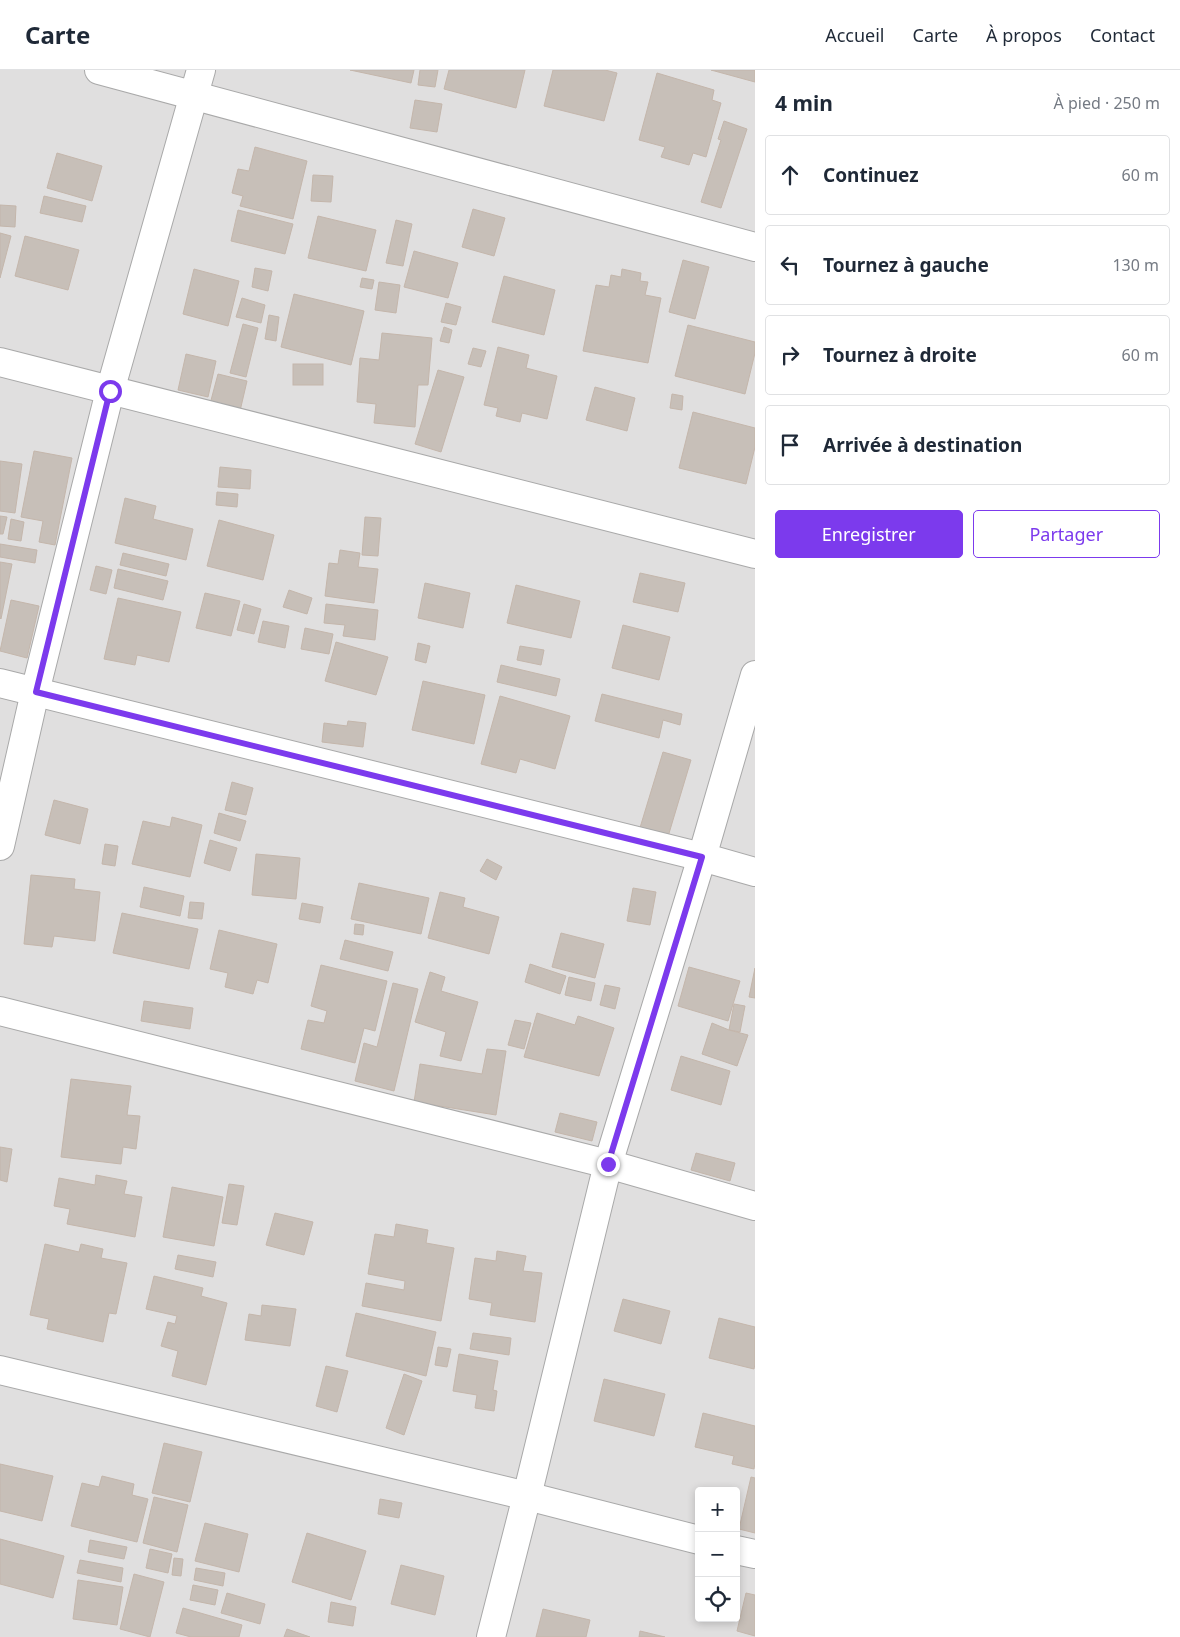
<!DOCTYPE html>
<html lang="fr">
<head>
<meta charset="utf-8">
<style>
	body { margin:0; font-family:"Noto Sans",sans-serif; background:#f2f2f3; color:#1f2937 }
	.controls { position:absolute; right:15px; bottom:15px; display:grid; overflow:hidden; border-radius:5px; box-shadow:0 2px 8px #0003 }
	.controls button { width:45px; height:45px; display:grid; place-items:center; padding:0; border:0; border-bottom:1px solid #e0e1e3; background:#fff; color:#1f2937; font:25px sans-serif }
	.stop { position:absolute; width:15px; height:15px; margin:-11px; border:4px solid #7c3aed; border-radius:50%; background:#fff }
	.stop.end { background:#7c3aed; border-color:#fff; box-shadow:0 1px 5px #0008 }
	.list { margin:0; padding:0; list-style:none }
	h2 { display:flex; justify-content:space-between; align-items:center; height:65px; margin:0; padding:0 20px; font-size:21px }
	h2 small { font-size:16px; font-weight:400; color:#747a83 }
	.list li { display:grid; grid-template-columns:32px 1fr auto; gap:15px; align-items:center; box-sizing:border-box; height:80px; margin:0 10px 10px; padding:0 10px; border:1px solid #e0e1e3; border-radius:5px }
	.list b { display:block; font-size:19px; white-space:nowrap }
	.list em { font-size:16px; font-style:normal; color:#747a83 }
	.actions { display:flex; gap:10px; padding:15px 20px }
	.actions a { flex:1; padding:11px 0; border:1px solid #7c3aed; border-radius:5px; text-align:center; font-size:18px; color:#7c3aed }
	.actions .main { background:#7c3aed; color:#fff }
	.icon { flex:none; width:28px; height:28px; fill:none; stroke:currentColor; stroke-width:2; stroke-linecap:round; stroke-linejoin:round }
	.map { position:relative; flex:none; width:755px; height:1567px; overflow:hidden }
	header { display:flex; align-items:center; gap:30px; box-sizing:border-box; height:70px; padding:0 25px; background:#fff; border-bottom:1px solid #e0e1e3 }
	header strong { font-size:24px }
	nav { display:flex; gap:28px; margin-inline-start:auto; font-size:18px }
	main { display:flex }
	aside { flex:1; background:#fff }
	.map>svg:first-child { display:block }
</style>
</head>
<body>
<header>
<strong>Carte</strong>
<nav><a>Accueil</a><a>Carte</a><a>À propos</a><a>Contact</a></nav>
</header>
<main>
<div class="map">
<svg width="755" height="1567" viewBox="0 0 755 1567">
	<rect width="100%" height="100%" fill="#f2efe9"/>
	<path fill="#e0dfdf" fill-rule="evenodd" d="M0,0H755V1567H0ZM699,1421H736V1548H699Z"/>
	<g fill="#c7bfb8" stroke="#c4b6ab">
		<path d="M350,0H414L411,13Z"/>
		<path d="M420,0H438L435,17L418,15Z"/>
		<path d="M449,0H525L516,38L444,19Z"/>
		<path d="M553,0H605L617,3L604,51L544,36Z"/>
		<path d="M711,0H755V12Z"/>
		<path d="M657,3L714,20L712,30L721,33L706,87L693,83L689,95L661,87L665,77L639,70Z"/>
		<path d="M415,30L442,34L437,62L410,58Z"/>
		<path d="M724,51L747,59L721,138L701,132L721,70L718,69Z"/>
		<path d="M255,77L307,91L293,149L240,136L243,126L232,123L238,99L249,101Z"/>
		<path d="M57,83L102,96L92,131L47,118Z"/>
		<path d="M313,105L333,106L331,132L311,131Z"/>
		<path d="M44,126L86,136L82,152L40,143Z"/>
		<path d="M0,135L16,136L15,157L0,156Z"/>
		<path d="M473,139L505,148L494,186L462,177Z"/>
		<path d="M238,140L293,154L285,184L231,171Z"/>
		<path d="M318,146L376,160L366,201L308,188Z"/>
		<path d="M396,150L412,154L403,196L386,193Z"/>
		<path d="M0,163L11,166L0,208Z"/>
		<path d="M25,166L79,180L68,220L15,206Z"/>
		<path d="M414,181L458,193L448,228L404,217Z"/>
		<path d="M683,190L709,197L695,249L669,242Z"/>
		<path d="M255,198L272,201L268,221L252,217Z"/>
		<path d="M194,199L239,211L228,256L183,244Z"/>
		<path d="M622,199L641,203L640,211L648,212L645,225L661,228L648,293L583,281L596,215L609,217L611,205L621,207Z"/>
		<path d="M504,206L555,220L544,265L492,252Z"/>
		<path d="M362,208L374,210L372,219L360,217Z"/>
		<path d="M379,212L400,215L396,243L375,240Z"/>
		<path d="M294,224L364,241L351,295L281,277Z"/>
		<path d="M242,228L265,235L261,253L236,247Z"/>
		<path d="M446,233L461,237L456,255L441,252Z"/>
		<path d="M269,245L279,247L276,271L265,269Z"/>
		<path d="M243,254L258,258L246,307L230,303Z"/>
		<path d="M688,255L755,272V283L745,324L675,306Z"/>
		<path d="M444,257L452,260L449,273L440,271Z"/>
		<path d="M382,263L432,268L428,315H418L415,357L374,353L376,334L357,332L360,288L379,290Z"/>
		<path d="M498,277L529,285L526,298L557,306L547,349L522,343L520,352L496,346L498,338L484,335Z"/>
		<path d="M473,278L486,281L481,297L468,294Z"/>
		<path d="M186,284L216,291L208,327L178,320Z"/>
		<rect x="293" y="294" width="30" height="21"/>
		<path d="M438,300L464,307L441,382L415,374Z"/>
		<path d="M218,304L247,311L240,341L210,334Z"/>
		<path d="M595,317L635,328L627,361L586,350Z"/>
		<path d="M672,324L683,326L682,340L670,338Z"/>
		<path d="M693,342L755,358V377L746,414L679,398Z"/>
		<path d="M34,381L72,388L55,475L39,472L43,451L21,447Z"/>
		<path d="M0,391L22,394L15,443L0,441Z"/>
		<path d="M220,397L251,400L250,419L218,417Z"/>
		<path d="M217,422L238,424L237,437L216,435Z"/>
		<path d="M125,428L156,436L153,449L193,459L186,490L115,473Z"/>
		<path d="M0,446L7,447L3,464H0Z"/>
		<path d="M365,447L381,448L378,486L362,485Z"/>
		<path d="M11,449L24,452L21,471L8,469Z"/>
		<path d="M219,450L274,465L263,510L207,496Z"/>
		<path d="M0,474L37,480L35,493L0,487Z"/>
		<path d="M340,480L360,483L358,497L378,499L374,533L325,526L329,493L338,494Z"/>
		<path d="M123,483L169,494L166,506L120,495Z"/>
		<path d="M0,492L12,494L1,549L0,548Z"/>
		<path d="M96,496L112,500L106,524L90,520Z"/>
		<path d="M118,499L168,511L163,530L114,518Z"/>
		<path d="M640,503L685,513L678,542L633,532Z"/>
		<path d="M425,513L470,523L463,558L418,548Z"/>
		<path d="M516,515L580,531L571,568L507,553Z"/>
		<path d="M289,520L312,528L307,544L283,537Z"/>
		<path d="M205,523L240,531L231,566L196,558Z"/>
		<path d="M118,528L181,542L169,592L137,585L135,595L104,589Z"/>
		<path d="M11,530L39,536L27,588L0,581Z"/>
		<path d="M244,534L261,539L254,564L237,560Z"/>
		<path d="M326,534L378,540L375,570L343,566L345,555L324,553Z"/>
		<path d="M263,551L289,556L285,578L258,572Z"/>
		<path d="M623,555L670,567L659,610L612,598Z"/>
		<path d="M305,558L333,564L329,584L301,579Z"/>
		<path d="M336,572L388,587L376,625L325,611Z"/>
		<path d="M418,573L430,576L426,593L415,590Z"/>
		<path d="M520,576L544,580L541,595L517,590Z"/>
		<path d="M501,595L560,609L556,626L497,612Z"/>
		<path d="M423,611L485,625L474,674L412,660Z"/>
		<path d="M602,624L682,644L680,655L663,650L659,668L595,651Z"/>
		<path d="M500,626L570,646L555,699L520,689L516,703L481,694Z"/>
		<path d="M348,651L366,653L363,677L322,672L324,653L347,656Z"/>
		<path d="M663,682L691,690L667,770L639,761Z"/>
		<path d="M232,712L253,718L246,745L225,740Z"/>
		<path d="M54,730L88,739L80,774L45,765Z"/>
		<path d="M219,743L246,751L240,771L214,763Z"/>
		<path d="M172,747L202,755L190,807L132,794L143,751L170,757Z"/>
		<path d="M210,770L237,778L230,801L204,793Z"/>
		<path d="M105,774L118,776L115,796L102,794Z"/>
		<path d="M256,784L300,788L296,829L252,825Z"/>
		<path d="M487,789L502,797L496,810L480,801Z"/>
		<path d="M31,805L75,809L74,819L100,822L95,871L54,866L52,877L24,874Z"/>
		<path d="M359,813L429,828L421,864L351,849Z"/>
		<path d="M144,817L184,826L180,846L140,837Z"/>
		<path d="M633,818L656,822L650,855L627,851Z"/>
		<path d="M440,822L465,828L463,837L499,847L489,884L428,868Z"/>
		<path d="M190,832L204,833L202,849L188,848Z"/>
		<path d="M302,833L323,837L320,853L299,849Z"/>
		<path d="M122,843L198,859L189,899L113,883Z"/>
		<path d="M355,854L364,855L363,865L354,864Z"/>
		<path d="M219,860L277,874L268,913L257,910L253,924L225,917L228,903L210,899Z"/>
		<path d="M561,863L604,874L595,908L552,897Z"/>
		<path d="M345,870L393,882L388,901L340,889Z"/>
		<path d="M530,894L566,906L560,924L525,912Z"/>
		<path d="M321,895L387,911L375,961L364,958L355,993L301,979L308,950L324,953L327,941L311,936Z"/>
		<path d="M689,897L740,911L728,951L678,936Z"/>
		<path d="M755,898V928L749,927Z"/>
		<path d="M430,902L445,907L441,921L478,932L461,991L440,986L446,962L415,952Z"/>
		<path d="M569,907L595,913L591,931L565,925Z"/>
		<path d="M393,913L418,919L394,1021L355,1011L364,973L377,977Z"/>
		<path d="M605,915L620,918L615,939L600,935Z"/>
		<path d="M144,931L193,938L190,959L141,951Z"/>
		<path d="M734,934L745,936L740,962L729,960Z"/>
		<path d="M537,943L575,955L578,946L614,958L599,1006L524,987Z"/>
		<path d="M515,950L531,953L524,979L508,975Z"/>
		<path d="M712,953L729,960L748,965L737,996L702,984Z"/>
		<path d="M487,979L506,981L496,1045L414,1032L420,994L482,1004Z"/>
		<path d="M681,986L730,1001L721,1035L671,1020Z"/>
		<path d="M71,1009L131,1016L127,1045L140,1046L136,1079L123,1077L121,1094L61,1087Z"/>
		<path d="M560,1043L597,1052L592,1071L555,1062Z"/>
		<path d="M0,1077L12,1079L7,1112L0,1110Z"/>
		<path d="M696,1083L735,1093L730,1111L691,1100Z"/>
		<path d="M96,1105L127,1111L124,1124L142,1127L135,1167L67,1154L70,1139L54,1136L59,1108L95,1115Z"/>
		<path d="M229,1114L244,1116L237,1155L222,1153Z"/>
		<path d="M172,1117L223,1127L214,1176L163,1167Z"/>
		<path d="M275,1143L313,1152L304,1185L266,1175Z"/>
		<path d="M396,1154L428,1160L426,1173L454,1178L441,1251L362,1236L366,1213L404,1220L405,1211L368,1204L375,1164L394,1167Z"/>
		<path d="M45,1174L79,1182L81,1174L103,1179L101,1188L127,1193L116,1244L109,1243L103,1272L47,1259L49,1249L30,1245Z"/>
		<path d="M497,1181L526,1186L523,1201L542,1203L535,1252L490,1245L492,1233L469,1229L475,1188L496,1191Z"/>
		<path d="M178,1185L216,1192L213,1207L175,1199Z"/>
		<path d="M154,1206L203,1218L201,1226L227,1233L206,1315L172,1306L178,1281L161,1276L168,1252L175,1254L177,1246L146,1239Z"/>
		<path d="M623,1229L670,1241L661,1274L614,1261Z"/>
		<path d="M262,1235L296,1239L290,1276L245,1270L249,1244L261,1246Z"/>
		<path d="M356,1243L436,1262L426,1306L346,1286Z"/>
		<path d="M719,1248L755,1257V1294L754,1299L709,1288Z"/>
		<path d="M473,1263L511,1268L509,1285L470,1279Z"/>
		<path d="M438,1277L451,1279L447,1297L435,1295Z"/>
		<path d="M459,1284L498,1291L493,1320L497,1321L494,1341L475,1338L477,1325L453,1321Z"/>
		<path d="M326,1296L348,1301L337,1342L316,1336Z"/>
		<path d="M404,1304L422,1311L404,1365L386,1358Z"/>
		<path d="M604,1309L665,1324L654,1366L594,1351Z"/>
		<path d="M703,1343L755,1356V1393L754,1399L732,1394L734,1386L695,1377Z"/>
		<path d="M164,1373L202,1382L190,1432L152,1423Z"/>
		<path d="M0,1394L53,1406L42,1451L0,1441Z"/>
		<path d="M102,1406L134,1414L132,1425L148,1429L137,1472L71,1456L82,1413L99,1417Z"/>
		<path d="M751,1407L755,1408V1463L739,1459Z"/>
		<path d="M154,1427L188,1435L177,1482L143,1473Z"/>
		<path d="M380,1429L402,1433L399,1448L378,1444Z"/>
		<path d="M205,1453L248,1464L239,1502L195,1491Z"/>
		<path d="M307,1463L366,1481L351,1530L292,1512Z"/>
		<path d="M0,1469L64,1486L53,1528L0,1514Z"/>
		<path d="M90,1470L127,1477L124,1489L88,1482Z"/>
		<path d="M150,1479L172,1484L168,1503L146,1498Z"/>
		<path d="M174,1488L183,1489L181,1506L172,1505Z"/>
		<path d="M80,1490L123,1498L121,1512L77,1503Z"/>
		<path d="M401,1495L444,1506L435,1545L391,1534Z"/>
		<path d="M196,1498L225,1503L223,1516L194,1510Z"/>
		<path d="M134,1504L164,1512L150,1567L120,1559Z"/>
		<path d="M78,1510L123,1517L117,1555L73,1549Z"/>
		<path d="M193,1515L218,1520L215,1535L190,1530Z"/>
		<path d="M227,1523L265,1534L260,1554L221,1543Z"/>
		<path d="M746,1523L755,1525V1566L737,1561Z"/>
		<path d="M331,1532L356,1537L353,1556L328,1552Z"/>
		<path d="M183,1538L242,1555L239,1567H191L176,1563Z"/>
		<path d="M543,1539L590,1550L586,1567H536Z"/>
		<path d="M287,1559L310,1567H284Z"/>
		<path d="M640,1561L665,1567H639Z"/>
	</g>
	<g fill="none" stroke-linecap="round" stroke-linejoin="round">
		<defs>
			<g id="minor">
				<path d="M99,0L755,177"/>
				<path d="M0,292L755,484"/>
				<path d="M0,613L702,787L755,802"/>
				<path d="M0,776L35,622L110,321L201,0"/>
				<path d="M0,941L608,1094L755,1136"/>
				<path d="M0,1300L527,1426L699,1470"/>
				<path d="M736,1480L755,1484"/>
				<path d="M491,1567L527,1426L608,1094L702,787L755,605"/>
			</g>
		</defs>
		<use href="#minor" stroke="#a9a9a9" stroke-width="30"/>
		<use href="#minor" stroke="#fff" stroke-width="28"/>
	</g>
	<g fill="none" stroke-linecap="round" stroke-linejoin="round">
		<path stroke="#7c3aed" stroke-width="6" d="M110,321L36,622L702,787L608,1094"/>
	</g>
</svg>
<div class="controls">
<button>+</button>
<button>−</button>
<button><svg class="icon" aria-label="locate" viewBox="0 0 24 24"><circle cx="12" cy="12" r="6"/><path d="M12 2v4M12 18v4M2 12h4M18 12h4"/></svg></button>
</div>
<div class="stop" style="left:110px;top:321px"></div>
<div class="stop end" style="left:608px;top:1094px"></div>
</div>
<aside>
<h2>4 min<small>À pied · 250 m</small></h2>
<ul class="list">
<li><svg class="icon" aria-label="ahead" viewBox="0 0 24 24"><path d="M12 20V5M6 11l6-6 6 6"/></svg><div><b>Continuez</b></div><em>60 m</em></li>
<li><svg class="icon" aria-label="left" viewBox="0 0 24 24"><path d="M17 20v-9H6M10 6l-5 5 5 5"/></svg><div><b>Tournez à gauche</b></div><em>130 m</em></li>
<li><svg class="icon" aria-label="right" viewBox="0 0 24 24"><path d="M7 20v-9h11M14 6l5 5-5 5"/></svg><div><b>Tournez à droite</b></div><em>60 m</em></li>
<li><svg class="icon" aria-label="arrive" viewBox="0 0 24 24"><path d="M6 21V4h12l-3 4 3 4H6"/></svg><div><b>Arrivée à destination</b></div></li>
</ul>
<div class="actions"><a class="main">Enregistrer</a><a>Partager</a></div>
</aside>
</main>
</body>
</html>
